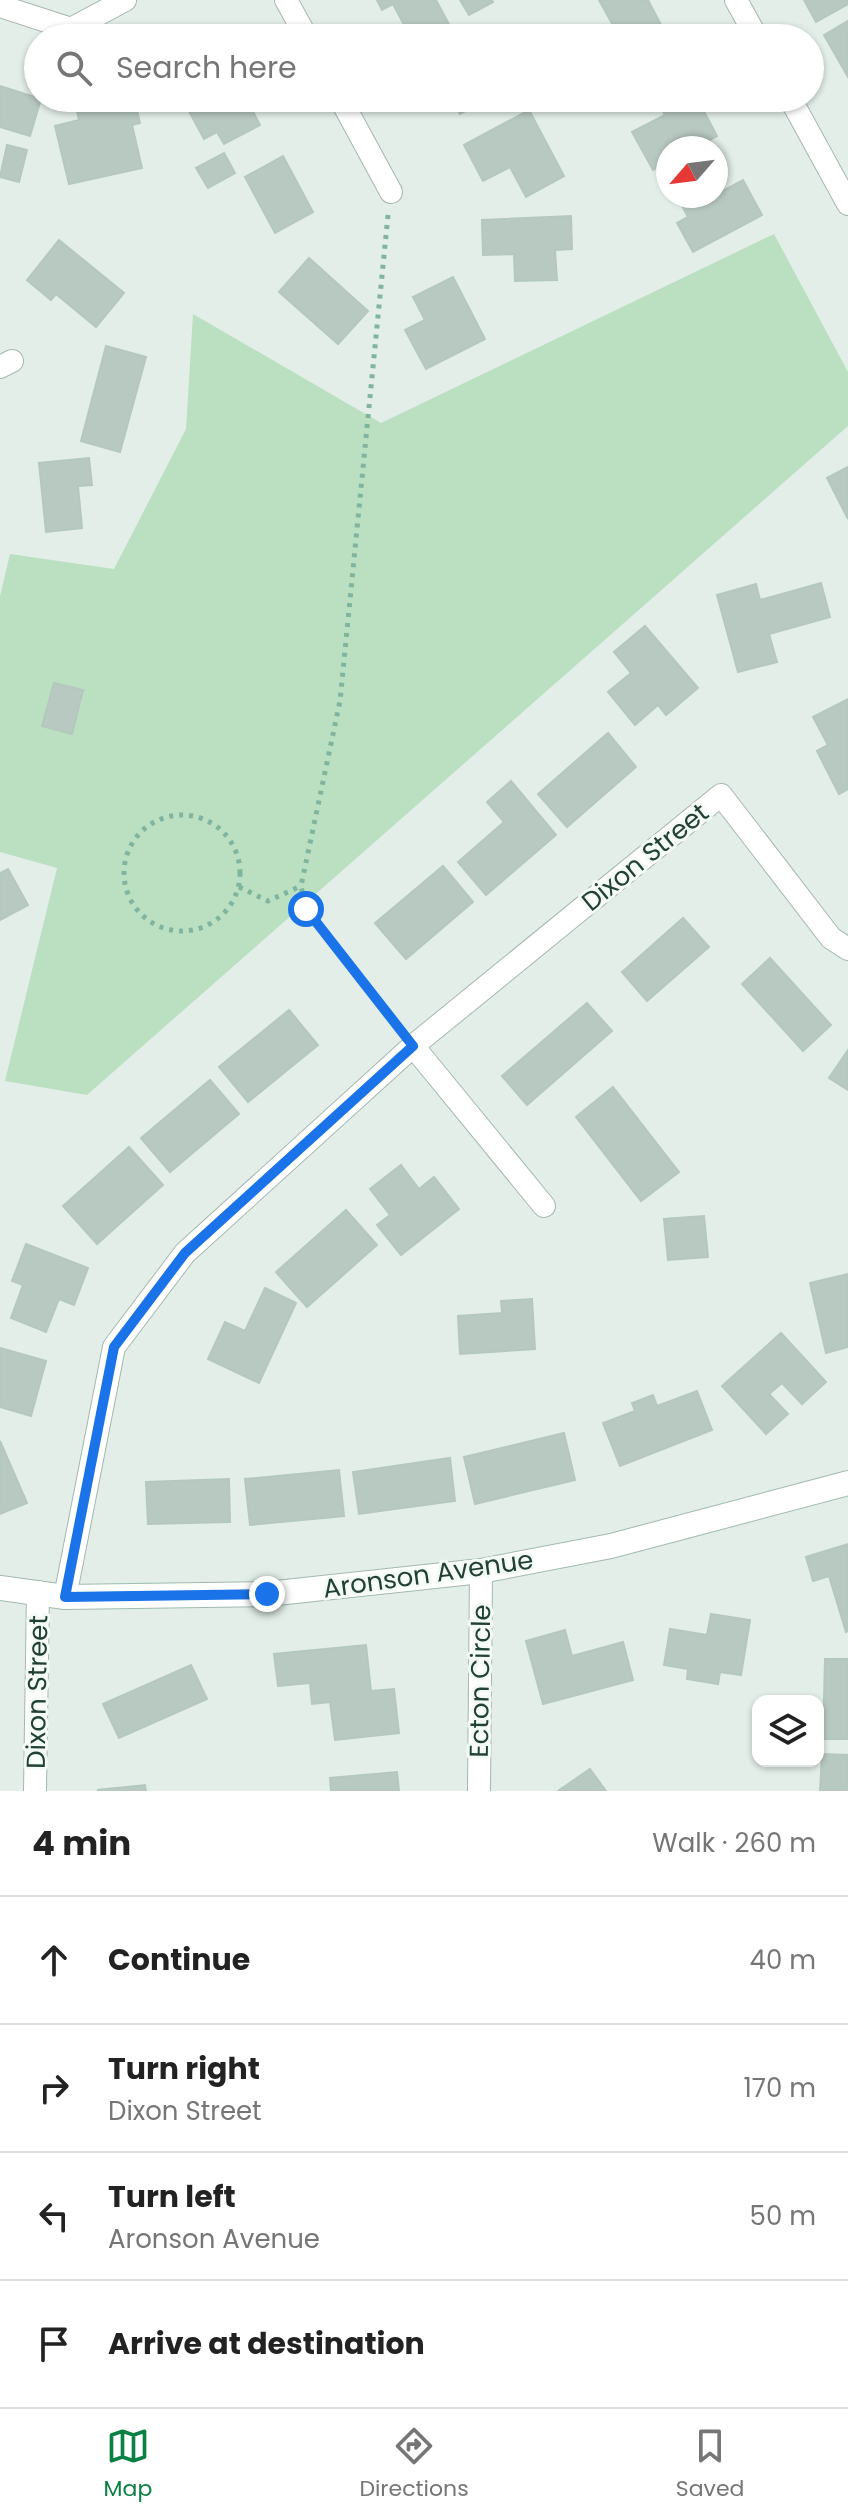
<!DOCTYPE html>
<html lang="en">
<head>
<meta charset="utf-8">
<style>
	body { margin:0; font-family:Poppins,sans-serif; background:#f2f2f2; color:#222 }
	.controls { position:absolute; right:24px; bottom:24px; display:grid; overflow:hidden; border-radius:16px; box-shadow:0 2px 6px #0004 }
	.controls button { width:72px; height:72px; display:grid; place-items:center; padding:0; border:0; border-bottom:2px solid #e0e0e0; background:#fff; color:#222; font:40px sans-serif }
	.compass { position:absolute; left:656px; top:136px; width:72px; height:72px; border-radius:50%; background:#fff; box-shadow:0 2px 6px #0004; rotate:242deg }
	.stop { position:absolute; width:24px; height:24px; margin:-18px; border:6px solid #1a73e8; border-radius:50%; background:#fff }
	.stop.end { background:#1a73e8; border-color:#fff; box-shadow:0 2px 8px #0008 }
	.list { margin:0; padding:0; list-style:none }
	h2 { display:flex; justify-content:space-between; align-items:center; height:104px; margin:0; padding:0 32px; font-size:34px }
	h2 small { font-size:26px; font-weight:400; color:#767676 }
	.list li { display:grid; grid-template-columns:52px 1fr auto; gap:24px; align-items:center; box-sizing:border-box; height:128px; padding:0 32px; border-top:2px solid #e0e0e0 }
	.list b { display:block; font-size:30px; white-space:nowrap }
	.list p { margin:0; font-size:26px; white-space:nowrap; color:#767676 }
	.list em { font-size:26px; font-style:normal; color:#767676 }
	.icon { flex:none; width:44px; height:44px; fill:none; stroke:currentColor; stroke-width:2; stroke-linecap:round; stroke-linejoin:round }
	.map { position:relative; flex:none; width:848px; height:1791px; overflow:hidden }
	.search { position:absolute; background:#fff; box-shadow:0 2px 6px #0004; left:24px; right:24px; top:24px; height:88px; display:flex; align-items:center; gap:20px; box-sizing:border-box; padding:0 28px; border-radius:44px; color:#767676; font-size:30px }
	.sheet { height:616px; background:#fff }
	nav { display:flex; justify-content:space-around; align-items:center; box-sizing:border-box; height:112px; border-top:2px solid #e0e0e0; background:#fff; font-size:22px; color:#767676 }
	nav a { display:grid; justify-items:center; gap:4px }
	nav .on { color:#0b8043 }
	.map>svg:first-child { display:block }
</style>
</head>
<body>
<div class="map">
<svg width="848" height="1791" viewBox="0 0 848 1791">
	<rect width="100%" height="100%" fill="#e3eee8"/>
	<path fill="#bae0c1" d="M774,234L848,372V426L87,1095L5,1081L57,868L0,852V596L10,554L114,569L186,429L193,314L381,423Z"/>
	<g fill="#b8c9c1" stroke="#b5c8be" stroke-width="2">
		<path d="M377,0H436L450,26L428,38H411L393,4L382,10Z"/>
		<path d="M460,0H492L493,2L469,15Z"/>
		<path d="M599,0H648L668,38H620Z"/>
		<path d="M804,0H848V4L816,22Z"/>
		<path d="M848,21V77L824,35Z"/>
		<path d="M0,86L41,99L30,136L0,127Z"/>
		<path d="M90,98H134L140,123L132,125L142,168L69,184L55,126L79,120L75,102Z"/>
		<path d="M196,98H246L260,125L224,144L217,132L204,139L185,104Z"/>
		<path d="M451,98H490L460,114Z"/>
		<path d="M656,98H697L717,136L694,148H668V162L653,170L632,132L665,115Z"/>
		<path d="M529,110L564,176L526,197L510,167L483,181L464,145Z"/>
		<path d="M7,145L27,150L19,182L0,177Z"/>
		<path d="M224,153L235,173L208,188L196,168Z"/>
		<path d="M283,156L313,212L275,233L245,177Z"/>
		<path d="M743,180L762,215L693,252L677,223L688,217L677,196H716V184L721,192Z"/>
		<path d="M571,216L572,249L555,250L557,280L515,281L514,254L483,255L482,220Z"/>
		<path d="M59,240L124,293L96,327L56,294L51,300L27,280Z"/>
		<path d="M309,258L368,311L338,344L279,292Z"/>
		<path d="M453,277L485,339L426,369L405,330L425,320L413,297Z"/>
		<path d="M106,346L146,357L120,452L81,441Z"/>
		<path d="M89,458L92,485L78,486L82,528L46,532L39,463Z"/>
		<path d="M848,467V519L827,478Z"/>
		<path d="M821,583L830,617L769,634L777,662L738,672L717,595L756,584L760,600Z"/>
		<path d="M645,626L698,688L666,715L658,705L635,725L608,692L631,673L614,652Z"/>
		<path d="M54,683L83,690L72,734L42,726Z"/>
		<path d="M848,699V789L839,794L817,751L828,745L813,717Z"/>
		<path d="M608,733L636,767L567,827L538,794Z"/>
		<path d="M511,781L556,835L486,895L458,862L504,822L487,802Z"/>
		<path d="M443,866L473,902L406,959L375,923Z"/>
		<path d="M8,869L28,905L0,920V873Z"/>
		<path d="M683,918L709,947L647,1001L622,972Z"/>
		<path d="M770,958L831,1025L803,1051L742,984Z"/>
		<path d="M587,1003L612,1031L527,1105L502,1076Z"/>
		<path d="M289,1010L318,1045L248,1102L219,1067Z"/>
		<path d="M848,1050V1090L829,1078Z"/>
		<path d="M210,1080L239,1114L170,1172L141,1138Z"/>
		<path d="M613,1087L679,1172L641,1201L576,1117Z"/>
		<path d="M129,1147L163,1185L97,1244L63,1206Z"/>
		<path d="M401,1165L419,1189L434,1177L459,1209L401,1255L377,1225L390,1215L370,1189Z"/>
		<path d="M346,1210L377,1245L307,1307L276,1272Z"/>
		<path d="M704,1216L708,1257L668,1260L664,1219Z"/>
		<path d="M26,1244L88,1268L74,1305L59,1299L46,1332L11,1318L23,1285L12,1281Z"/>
		<path d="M848,1274V1347L826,1353L810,1283Z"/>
		<path d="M265,1288L296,1303L259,1383L208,1359L225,1322L245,1331Z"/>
		<path d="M532,1299L535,1349L460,1354L458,1316L502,1313L501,1301Z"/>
		<path d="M781,1333L826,1382L802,1404L782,1383L769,1394L788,1414L766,1434L722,1386Z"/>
		<path d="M0,1348L46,1361L31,1416L0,1407Z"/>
		<path d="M697,1391L712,1430L620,1466L603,1423L635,1411L632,1403L653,1395L657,1406Z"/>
		<path d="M564,1433L575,1480L475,1504L464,1457Z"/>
		<path d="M0,1441L27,1503L0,1514Z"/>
		<path d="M450,1458L455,1501L359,1514L353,1472Z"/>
		<path d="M339,1470L344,1516L250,1525L245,1479Z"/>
		<path d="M229,1479L230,1522L148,1524L146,1482Z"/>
		<path d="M848,1544V1631L846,1632L829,1576L813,1581L806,1557Z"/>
		<path d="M711,1614L750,1620L741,1675L720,1672L718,1684L687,1679L688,1669L664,1665L670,1629L707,1635Z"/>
		<path d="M565,1630L572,1656L623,1642L633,1680L543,1704L526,1641Z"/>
		<path d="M366,1645L371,1691L394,1689L399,1733L335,1740L330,1702L312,1704L310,1683L278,1686L274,1654Z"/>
		<path d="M825,1659H848V1739H823Z"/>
		<path d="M191,1665L207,1699L119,1738L103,1704Z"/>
		<path d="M822,1754L848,1755V1791H820Z"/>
		<path d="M590,1769L606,1791H558Z"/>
		<path d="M397,1772L399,1791H331L330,1778Z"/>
		<path d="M145,1785L146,1791H98V1790Z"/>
	</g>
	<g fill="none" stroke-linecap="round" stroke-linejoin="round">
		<defs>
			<g id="street">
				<path d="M286,0L307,38"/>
				<path d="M736,0L757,38"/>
				<path d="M0,6L71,29L125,0"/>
				<path d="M340,98L391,192"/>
				<path d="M790,98L848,204"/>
				<path d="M0,367L12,361"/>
				<path d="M413,1046L544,1206"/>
				<path d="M65,1597L114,1347L185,1253L413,1046L721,795L831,938L848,949"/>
				<path d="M35,1791L38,1592"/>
				<path d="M479,1791L481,1571"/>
			</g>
			<path id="secondary" d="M0,1588L65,1597L267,1594L481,1571L611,1546L848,1483"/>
		</defs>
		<use href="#street" stroke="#a5b7af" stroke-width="24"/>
		<use href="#secondary" stroke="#a0baaf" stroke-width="26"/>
		<g stroke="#81b49f" stroke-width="5" stroke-dasharray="4 6" stroke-linecap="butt">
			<path d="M388,215L340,701L301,886L306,909L400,1030"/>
			<circle cx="182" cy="873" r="58"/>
			<path d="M239,887L268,901L301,886"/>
		</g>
		<use href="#street" stroke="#fff" stroke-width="22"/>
		<use href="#secondary" stroke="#fff" stroke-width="24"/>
	</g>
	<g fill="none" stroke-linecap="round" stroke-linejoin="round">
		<path stroke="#1a73e8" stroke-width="10" d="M267,1594L65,1597L114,1347L185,1253L413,1046L306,909"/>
	</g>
	<g text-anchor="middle" stroke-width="6" stroke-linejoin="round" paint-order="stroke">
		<g font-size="26" fill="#214135" stroke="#f4faf6">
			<text transform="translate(645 857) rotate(-39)" y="9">Dixon Street</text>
			<text transform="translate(428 1574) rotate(-8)" y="9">Aronson Avenue</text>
			<text transform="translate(480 1681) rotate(-89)" y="9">Ecton Circle</text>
			<text transform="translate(37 1692) rotate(-89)" y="9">Dixon Street</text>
		</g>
	</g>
</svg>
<div class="controls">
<button><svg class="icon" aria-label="layers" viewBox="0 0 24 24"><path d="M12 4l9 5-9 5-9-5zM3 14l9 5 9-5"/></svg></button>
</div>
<svg class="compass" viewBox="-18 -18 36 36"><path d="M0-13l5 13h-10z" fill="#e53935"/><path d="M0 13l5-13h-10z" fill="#767676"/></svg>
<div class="stop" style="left:306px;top:909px"></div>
<div class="stop end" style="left:267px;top:1594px"></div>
<div class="search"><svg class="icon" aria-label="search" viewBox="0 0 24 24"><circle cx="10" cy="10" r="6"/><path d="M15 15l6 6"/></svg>Search here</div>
</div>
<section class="sheet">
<h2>4 min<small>Walk · 260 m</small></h2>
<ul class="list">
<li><svg class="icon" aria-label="ahead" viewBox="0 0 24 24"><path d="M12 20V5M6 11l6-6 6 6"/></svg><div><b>Continue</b></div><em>40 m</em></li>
<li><svg class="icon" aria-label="right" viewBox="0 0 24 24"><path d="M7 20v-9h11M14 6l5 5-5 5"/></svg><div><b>Turn right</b><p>Dixon Street</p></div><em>170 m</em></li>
<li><svg class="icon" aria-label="left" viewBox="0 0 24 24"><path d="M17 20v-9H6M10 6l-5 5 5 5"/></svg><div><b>Turn left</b><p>Aronson Avenue</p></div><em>50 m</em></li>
<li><svg class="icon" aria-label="arrive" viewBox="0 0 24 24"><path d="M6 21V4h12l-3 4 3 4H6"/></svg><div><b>Arrive at destination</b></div></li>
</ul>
</section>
<nav>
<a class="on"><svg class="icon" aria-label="map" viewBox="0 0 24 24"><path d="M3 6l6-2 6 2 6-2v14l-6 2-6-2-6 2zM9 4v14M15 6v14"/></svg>Map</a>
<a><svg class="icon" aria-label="directions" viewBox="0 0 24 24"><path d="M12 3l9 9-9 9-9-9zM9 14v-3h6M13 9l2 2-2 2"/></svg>Directions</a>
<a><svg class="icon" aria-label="saved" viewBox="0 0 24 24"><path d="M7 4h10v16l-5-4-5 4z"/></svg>Saved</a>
</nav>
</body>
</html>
